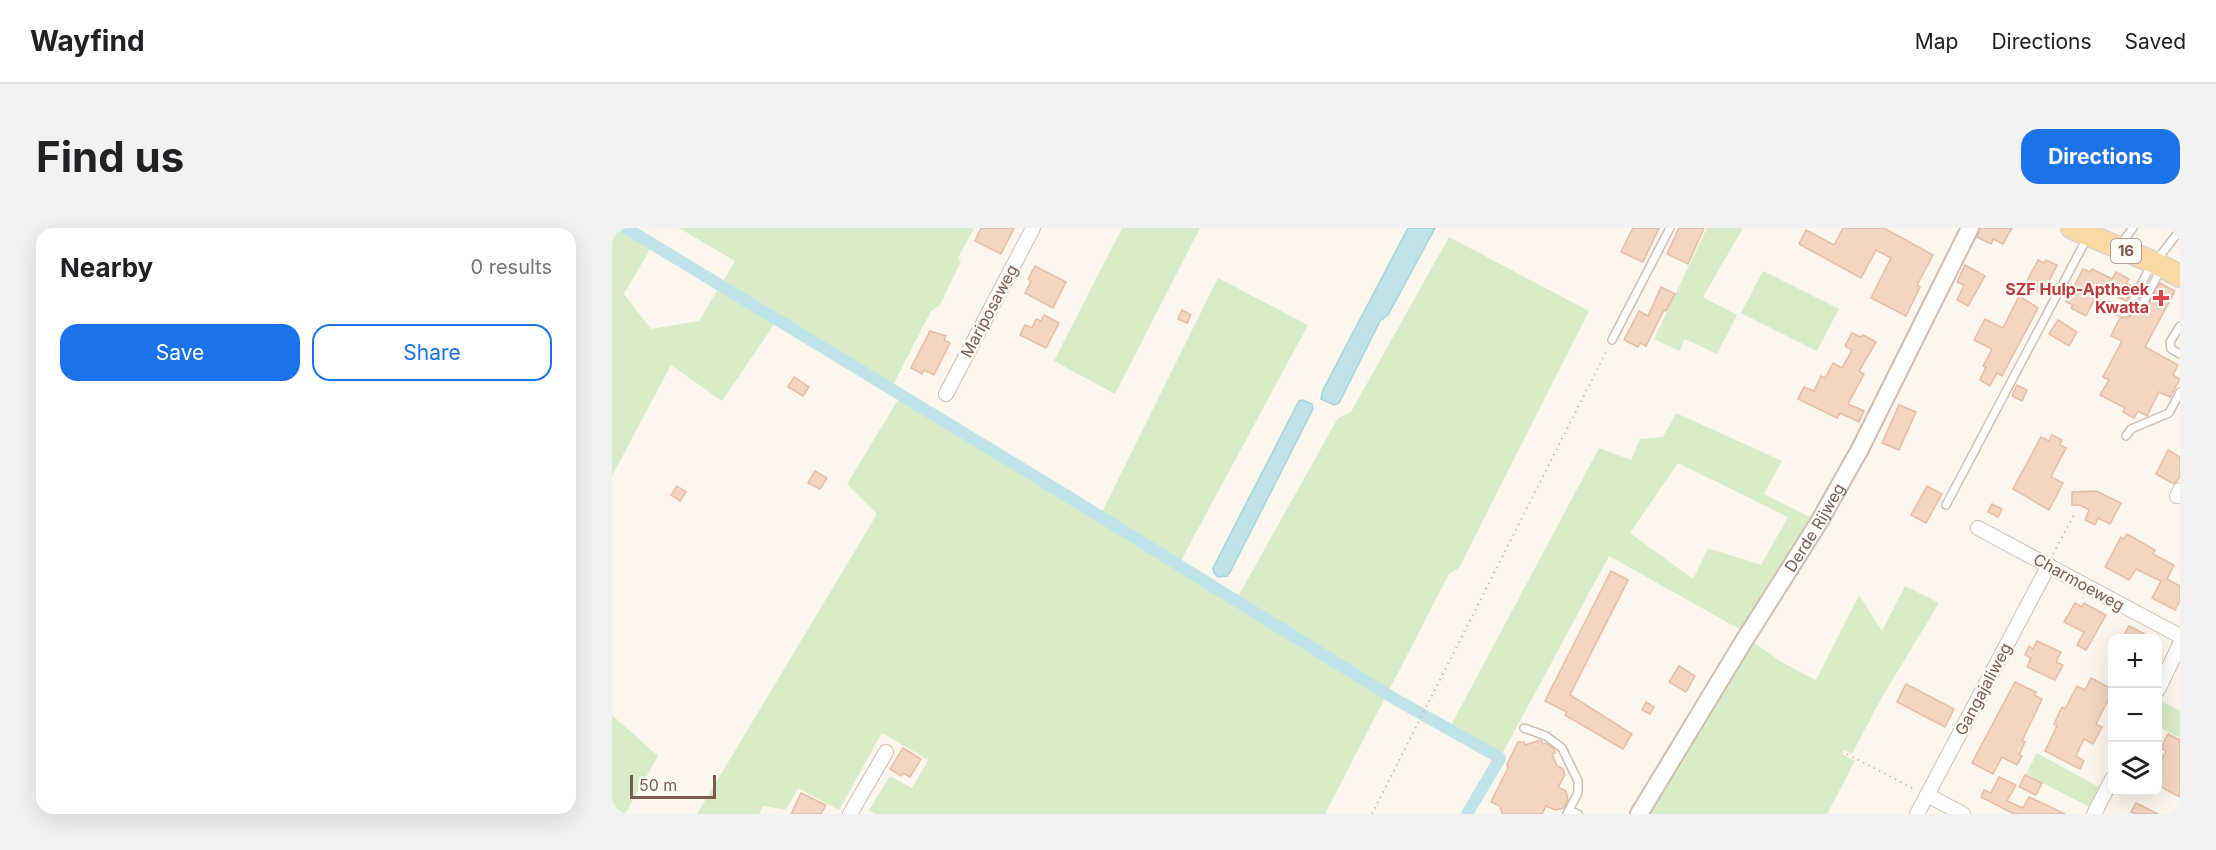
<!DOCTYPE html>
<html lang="en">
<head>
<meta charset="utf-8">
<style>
	body { margin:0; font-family:Inter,sans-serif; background:#f2f2f2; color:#202124 }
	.controls { position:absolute; right:18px; bottom:18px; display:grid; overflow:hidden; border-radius:12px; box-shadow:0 6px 24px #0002 }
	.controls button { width:54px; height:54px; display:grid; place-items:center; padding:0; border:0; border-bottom:2px solid #e0e0e0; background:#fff; color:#202124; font:30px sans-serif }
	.scale { position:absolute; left:18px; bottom:15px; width:86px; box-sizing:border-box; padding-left:6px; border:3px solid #7a5c4d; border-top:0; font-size:16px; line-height:21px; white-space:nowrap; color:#7a5c4d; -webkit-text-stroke:4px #fffaf3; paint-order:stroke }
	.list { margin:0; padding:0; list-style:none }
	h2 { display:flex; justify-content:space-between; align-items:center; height:78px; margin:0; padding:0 24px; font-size:26px }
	h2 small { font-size:20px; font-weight:400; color:#757577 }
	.actions { display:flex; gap:12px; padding:18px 24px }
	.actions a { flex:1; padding:14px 0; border:2px solid #1a73e8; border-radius:18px; text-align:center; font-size:21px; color:#1a73e8 }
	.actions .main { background:#1a73e8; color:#fff }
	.icon { flex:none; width:33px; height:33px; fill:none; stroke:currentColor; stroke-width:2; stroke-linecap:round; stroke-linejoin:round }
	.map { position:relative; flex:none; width:1568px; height:586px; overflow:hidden; border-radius:18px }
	header { display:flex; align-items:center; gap:36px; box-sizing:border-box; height:84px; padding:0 30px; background:#fff; border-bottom:2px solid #e0e0e0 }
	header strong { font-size:28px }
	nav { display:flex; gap:33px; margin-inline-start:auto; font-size:21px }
	.intro { display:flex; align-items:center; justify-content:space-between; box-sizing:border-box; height:144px; padding:0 36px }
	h1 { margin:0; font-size:42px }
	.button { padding:15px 27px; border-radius:18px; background:#1a73e8; color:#fff; font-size:21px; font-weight:700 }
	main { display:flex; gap:36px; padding:0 36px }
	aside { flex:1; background:#fff; border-radius:18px; box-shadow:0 6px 24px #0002 }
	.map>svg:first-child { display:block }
</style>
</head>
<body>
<header>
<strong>Wayfind</strong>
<nav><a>Map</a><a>Directions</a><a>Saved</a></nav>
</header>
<div class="intro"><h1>Find us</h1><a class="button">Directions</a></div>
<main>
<aside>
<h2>Nearby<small>0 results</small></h2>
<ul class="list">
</ul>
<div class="actions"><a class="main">Save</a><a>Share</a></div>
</aside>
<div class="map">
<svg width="1568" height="586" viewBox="0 0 1568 586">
	<rect width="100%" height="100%" fill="#fdf6ec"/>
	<g fill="#d8ecc9" fill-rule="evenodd">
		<path d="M5,0H14L41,16L12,66L39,101L87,93L123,33L67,0H362L346,30L349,33L328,77L319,83L279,161L165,92L110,173L59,137L0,248V10Z"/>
		<path d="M510,0H588L503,166L442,133Z"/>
		<path d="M1095,0H1131L1091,69L1125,87L1105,126L1073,111L1067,123L1042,111Z"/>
		<path d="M837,9L977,83L847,340L837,346L713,586H263L257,582L278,548L300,560L316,532L270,505L227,582L186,560L174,582L151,578L147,586H85L265,286L235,256L289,167L488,288L606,50L696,97L567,336L624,372L726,190L739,184Z"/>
		<path d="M1151,43L1227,81L1205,123L1129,85Z"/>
		<path d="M1064,185L1170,233L1152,266L1202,291L1129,402L997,328L888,530L837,501L987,220L1019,232L1028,211L1051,209ZM1066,235L1176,289L1149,337L1096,320L1081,351L1018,305Z"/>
		<path d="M1293,358L1327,375L1270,469L1240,526L1232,522L1230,526L1243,533L1215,586H1032L1138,412L1171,435L1204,452L1247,367L1270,403Z"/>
		<path d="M1549,473L1568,483V510L1546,499V479Z"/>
		<path d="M0,487L46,528L13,586H0Z"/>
		<path d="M1425,525L1492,562L1481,581L1414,546Z"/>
	</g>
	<g fill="#bfe3e8" stroke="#a5d3da" stroke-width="1.5">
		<path d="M796,0H823L776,87L768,93L727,175L722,177L709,171L711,162Z"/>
		<path d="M691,172L700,176L701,181L618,344L615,348L606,349L602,345L601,340L687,173Z"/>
	</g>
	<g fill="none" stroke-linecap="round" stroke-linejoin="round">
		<path stroke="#bfe3e8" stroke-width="12" d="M14,0L452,266L783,471L888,530L855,586"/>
	</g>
	<g fill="#f3d5c3" stroke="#e6bba3" stroke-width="1.5">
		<path d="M369,0H402L389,26L363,13Z"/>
		<path d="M1021,0H1047L1031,34L1009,24Z"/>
		<path d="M1067,0H1092L1076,36L1055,26Z"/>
		<path d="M1231,0H1272L1321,27L1305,57L1308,59L1294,88L1259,70L1279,30L1264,22L1249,50L1187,16L1194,2L1222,17Z"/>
		<path d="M1368,0H1400L1391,16L1381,11L1379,16L1365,9Z"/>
		<path d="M1426,32L1432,35L1434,32L1445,37L1431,66L1413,57Z"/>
		<path d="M1353,37L1373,48L1356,78L1345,72L1352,57L1345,54Z"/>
		<path d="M423,38L454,54L441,80L413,65L419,53L416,51Z"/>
		<path d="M1471,41L1478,44L1480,41L1500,51L1504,44L1517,51L1514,55L1522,59L1514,73L1488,60L1474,88L1459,80L1461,77L1454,74Z"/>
		<path d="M1548,55L1563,63L1533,119L1566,137L1561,147L1568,151L1558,169L1547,164L1535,188L1526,183L1522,190L1511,184L1513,180L1488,167L1497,152L1491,149L1510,113L1499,108L1508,90L1518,89L1523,80L1527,84L1532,83Z"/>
		<path d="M1049,59L1063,66L1054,83L1052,82L1034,118L1028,115L1026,119L1012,112L1027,83L1036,88Z"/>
		<path d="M1407,68L1426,80L1390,148L1385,145L1378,158L1368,152L1374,139L1371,138L1380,121L1362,112L1373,91L1391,100Z"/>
		<path d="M570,82L579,87L575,95L566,91Z"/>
		<path d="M432,87L447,95L434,120L408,107L413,97L420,100L424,91L429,93Z"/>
		<path d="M1446,92L1465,104L1457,118L1437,106Z"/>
		<path d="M318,103L334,108L332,112L338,115L322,147L312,142L310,146L299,140Z"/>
		<path d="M1240,105L1249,109L1251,107L1264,114L1247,143L1252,146L1236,176L1252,183L1247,194L1228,185L1225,190L1186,171L1192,159L1202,163L1209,148L1213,150L1221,135L1230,140L1240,122L1233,118Z"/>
		<path d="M182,149L197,159L191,168L176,159Z"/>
		<path d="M1405,157L1415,162L1410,173L1400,168Z"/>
		<path d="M1287,177L1304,184L1287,222L1270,215Z"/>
		<path d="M1440,207L1450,212L1448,217L1454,220L1439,249L1451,255L1437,282L1401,261L1429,209L1437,213Z"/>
		<path d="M1556,222L1568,229V249L1562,256L1544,246Z"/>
		<path d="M203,243L215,250L208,261L196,255Z"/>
		<path d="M65,258L74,264L68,273L59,267Z"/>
		<path d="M1315,258L1330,266L1314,295L1299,287Z"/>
		<path d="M1484,263L1509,275L1498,296L1486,290L1483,297L1473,292L1477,282L1468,277H1460V264Z"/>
		<path d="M1380,276L1390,281L1386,289L1376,284Z"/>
		<path d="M1515,306L1543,322L1541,326L1562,337L1555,351L1568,358V372L1563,382L1540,370L1549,353L1524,341L1517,352L1493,339L1509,309L1512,311Z"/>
		<path d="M999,343L1016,352L958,467L1020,506L1011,521L953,487L955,484L933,473Z"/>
		<path d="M1463,375L1470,379L1472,375L1494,387L1474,422L1465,417L1472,404L1452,394Z"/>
		<path d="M1517,398L1542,411H1510Z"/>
		<path d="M1425,413L1449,424L1444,434L1451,437L1443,452L1415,439L1419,430L1413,427L1417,418L1421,421Z"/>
		<path d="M1067,438L1083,448L1074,464L1057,454Z"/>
		<path d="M1479,450L1500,461V464L1484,496L1490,499L1481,516L1472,511L1464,528L1472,533L1468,541L1433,523L1445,498L1442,496L1450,479L1453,481L1465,458L1473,462Z"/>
		<path d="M1403,454L1424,464L1422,467L1430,471L1410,513L1413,514L1407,527L1410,528L1405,537L1390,529L1381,546L1360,535Z"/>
		<path d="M1294,456L1342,481L1333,499L1285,474Z"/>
		<path d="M1034,474L1042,479L1038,486L1030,482Z"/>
		<path d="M1556,506L1568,512V569L1545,557V541L1554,523L1549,520Z"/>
		<path d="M929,512L931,516L934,515L942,521L943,525L940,526L945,538L951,541L953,547L946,559L954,563L956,572L952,580L943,582L934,578L930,586H890L888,578L879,574L896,540L895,536L906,514H912L913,517Z"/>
		<path d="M291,520L309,531L298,549L291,545L289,548L278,541Z"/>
		<path d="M1413,547L1430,555L1424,567L1407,559Z"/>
		<path d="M1387,549L1404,557L1395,573L1411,580L1417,569L1453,586H1402L1369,569L1372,562L1379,565Z"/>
		<path d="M189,565L214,577L209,586H179Z"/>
		<path d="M1524,575L1546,586H1524L1519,584Z"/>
	</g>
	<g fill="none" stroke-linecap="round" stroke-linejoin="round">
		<defs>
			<g id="service">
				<path d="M1508,17L1521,0"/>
				<path d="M1493,76L1511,85L1515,84L1535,45L1568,2"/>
				<path d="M1529,79L1549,41"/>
				<path d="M1568,98L1558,114L1559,121L1568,126"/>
				<path d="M1000,112L1058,0"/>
				<path d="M1514,208L1519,201L1557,185L1568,164"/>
				<path d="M1334,277L1475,10"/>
				<path d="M912,500L934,508L950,520L966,553V565L957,582"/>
				<path d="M955,586L957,582L966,586"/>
			</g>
			<g id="minor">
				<path d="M334,166L421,0"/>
				<path d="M1565,268L1568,262"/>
				<path d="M1366,300L1568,408"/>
				<path d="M1546,462L1568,416"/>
				<path d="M1315,567L1351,586"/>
				<path d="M238,586L274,524"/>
				<path d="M1305,586L1437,337"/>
				<path d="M1482,586L1500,551"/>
			</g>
			<g id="tertiary">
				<path id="s1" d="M1027,586L1130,416L1207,294L1248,221L1358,0"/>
			</g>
			<path id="primary" d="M1460,0L1543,35L1568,48"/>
		</defs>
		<use href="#service" stroke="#d1beb0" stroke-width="10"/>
		<use href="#minor" stroke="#d1beb0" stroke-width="16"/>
		<use href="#tertiary" stroke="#d1beb0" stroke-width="20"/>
		<use href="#primary" stroke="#dad1cd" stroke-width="24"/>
		<g stroke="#d9b8a5" stroke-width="2" stroke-dasharray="1.5 4.5" stroke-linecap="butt">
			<path d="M1441,326L1463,285"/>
			<path d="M1235,526L1304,562"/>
			<path d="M760,586L996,120"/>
		</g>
		<use href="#service" stroke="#fff" stroke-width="7"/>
		<use href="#minor" stroke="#fff" stroke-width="14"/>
		<use href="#tertiary" stroke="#fff" stroke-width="16"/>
		<use href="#primary" stroke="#fbd9a5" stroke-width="21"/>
	</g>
	<path fill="#e0444e" stroke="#fffaf3" stroke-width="2" d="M1546 61h6v6h6v6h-6v6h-6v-6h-6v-6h6z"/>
	<g text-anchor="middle" stroke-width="4.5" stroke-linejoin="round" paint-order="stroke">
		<rect fill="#fffaf3" stroke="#a28b7f" stroke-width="1.5" x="1499" y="11" width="30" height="24" rx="4.5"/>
		<g font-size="15" font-weight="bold" fill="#7a5c4d">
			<text x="1514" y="28">16</text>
		</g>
		<g font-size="16" font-weight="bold" fill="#be3a42" stroke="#fffaf3" text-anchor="end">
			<text x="1537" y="67">SZF Hulp-Aptheek<tspan x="1537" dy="18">Kwatta</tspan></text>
		</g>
		<g font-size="16" fill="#7a5c4d" stroke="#fffaf3">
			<text transform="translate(377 83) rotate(-62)" y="6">Mariposaweg</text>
			<text dy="6" stroke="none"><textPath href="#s1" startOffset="336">Derde Rijweg</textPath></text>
			<text transform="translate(1467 354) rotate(29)" y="6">Charmoeweg</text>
			<text transform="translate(1371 461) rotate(-62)" y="6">Gangajaliweg</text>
		</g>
	</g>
</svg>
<div class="controls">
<button>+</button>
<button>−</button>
<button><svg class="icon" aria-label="layers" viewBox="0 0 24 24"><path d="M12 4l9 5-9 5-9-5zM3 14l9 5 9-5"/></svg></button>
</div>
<div class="scale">50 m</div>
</div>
</main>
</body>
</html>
